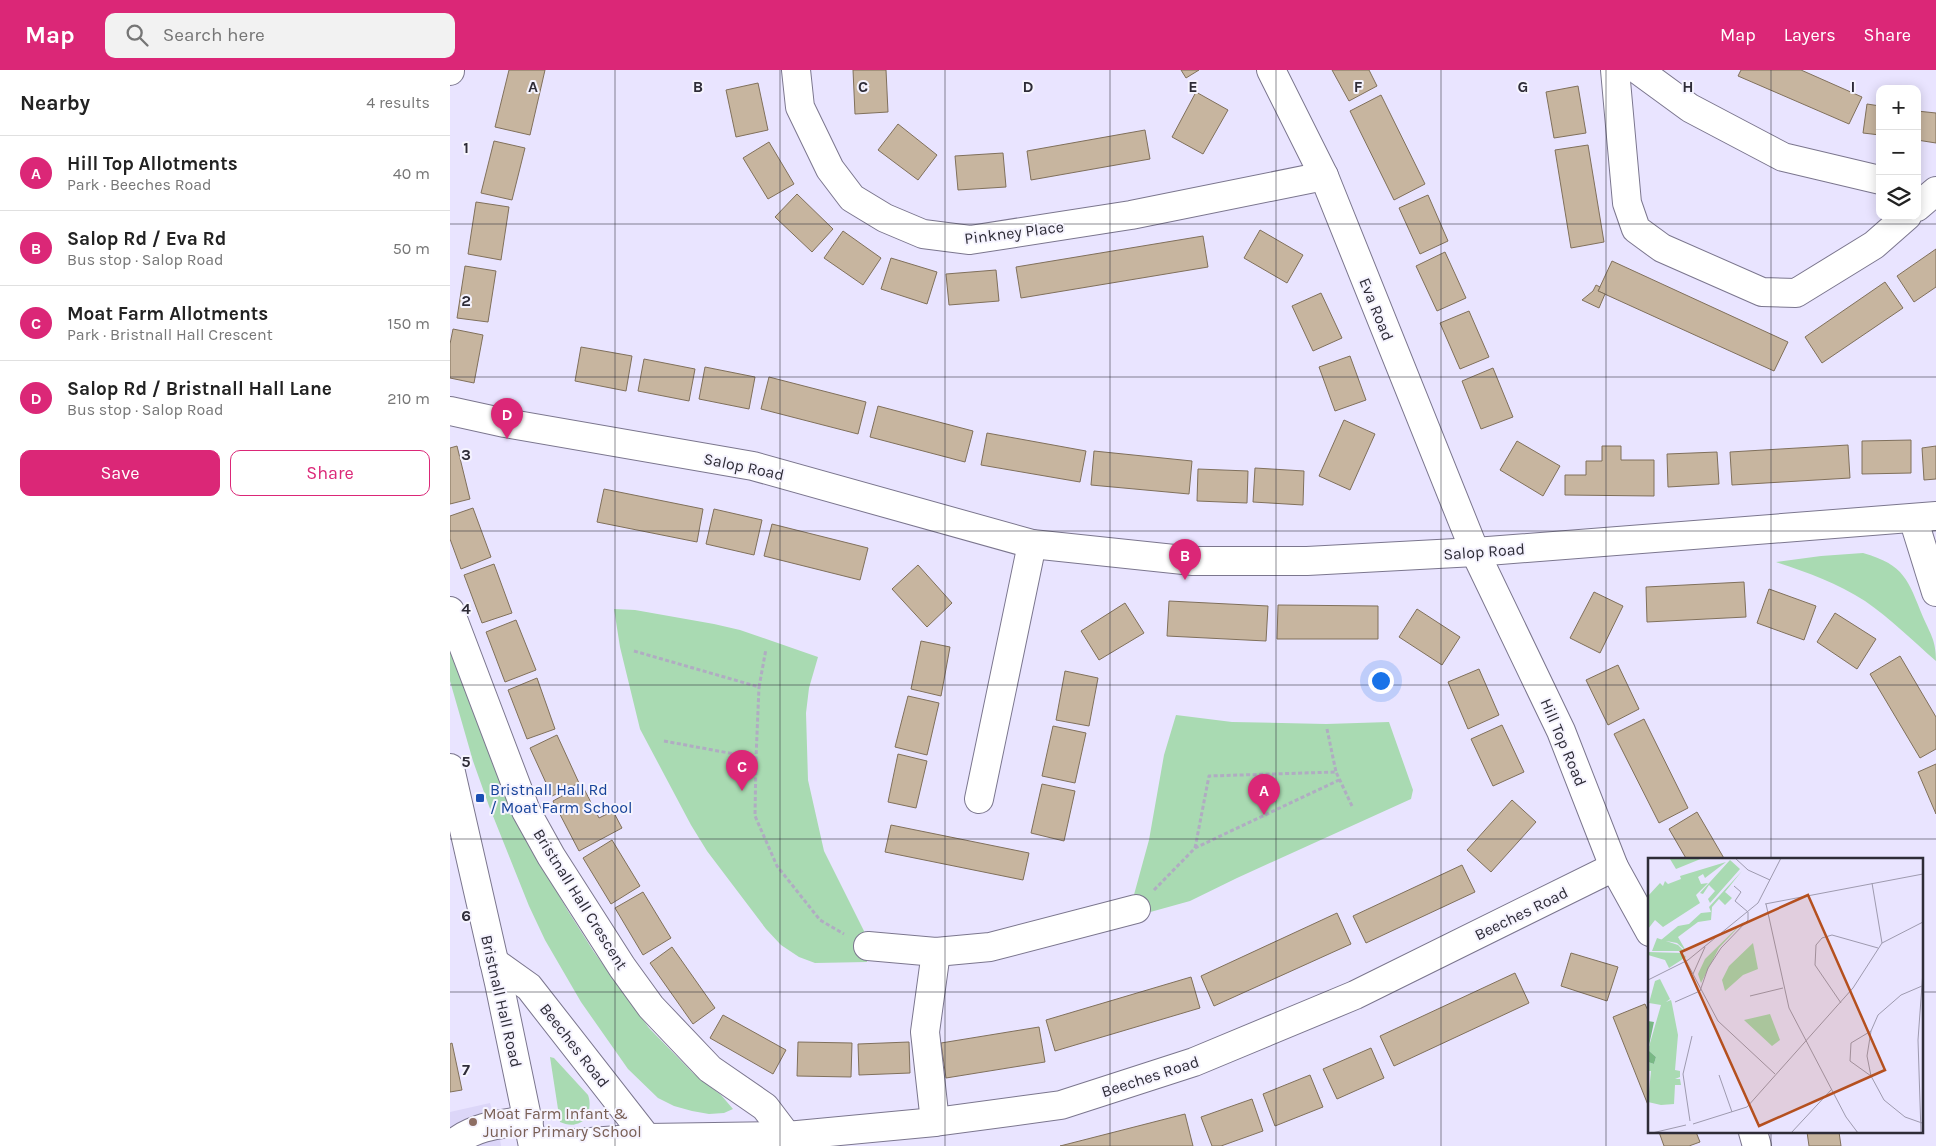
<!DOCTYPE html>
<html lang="en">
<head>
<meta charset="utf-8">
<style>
	body { margin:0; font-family:Karla,sans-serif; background:#f2f2f2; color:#222 }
	.controls { position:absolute; right:15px; top:15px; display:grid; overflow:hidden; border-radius:10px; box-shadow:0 2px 12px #0003 }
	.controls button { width:45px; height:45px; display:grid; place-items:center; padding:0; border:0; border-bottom:1px solid #e0e0e0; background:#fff; color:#222; font:25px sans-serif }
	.you { position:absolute; left:930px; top:610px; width:18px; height:18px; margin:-12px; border:4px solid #fff; border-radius:50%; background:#1a73e8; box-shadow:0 0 0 8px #1a73e833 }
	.badge { display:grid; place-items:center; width:32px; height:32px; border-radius:50%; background:#db2777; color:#fff; font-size:16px; font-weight:700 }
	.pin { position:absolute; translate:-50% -41px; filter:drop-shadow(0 1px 2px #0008) }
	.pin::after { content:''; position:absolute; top:26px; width:18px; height:15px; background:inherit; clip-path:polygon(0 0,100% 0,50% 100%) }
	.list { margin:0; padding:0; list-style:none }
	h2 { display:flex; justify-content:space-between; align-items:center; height:65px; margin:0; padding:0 20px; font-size:21px }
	h2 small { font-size:16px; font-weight:400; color:#767676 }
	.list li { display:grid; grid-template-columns:32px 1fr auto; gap:15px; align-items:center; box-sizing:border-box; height:75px; padding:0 20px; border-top:1px solid #e0e0e0 }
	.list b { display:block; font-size:19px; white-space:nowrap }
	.list p { margin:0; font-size:16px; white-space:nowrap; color:#767676 }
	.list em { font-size:16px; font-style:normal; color:#767676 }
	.actions { display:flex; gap:10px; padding:15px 20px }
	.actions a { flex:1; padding:11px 0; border:1px solid #db2777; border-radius:10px; text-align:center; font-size:18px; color:#db2777 }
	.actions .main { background:#db2777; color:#fff }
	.icon { flex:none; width:28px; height:28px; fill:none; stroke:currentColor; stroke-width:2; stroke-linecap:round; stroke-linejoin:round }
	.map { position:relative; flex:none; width:1486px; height:1076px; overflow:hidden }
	header { display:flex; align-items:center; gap:30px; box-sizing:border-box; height:70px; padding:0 25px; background:#db2777; color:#fff }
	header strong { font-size:24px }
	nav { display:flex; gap:28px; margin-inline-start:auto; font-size:18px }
	.search { width:350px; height:45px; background:#f2f2f2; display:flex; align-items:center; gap:12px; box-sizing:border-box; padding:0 18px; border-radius:10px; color:#767676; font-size:19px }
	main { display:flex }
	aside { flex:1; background:#fff }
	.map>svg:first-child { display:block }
</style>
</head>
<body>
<header>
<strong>Map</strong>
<div class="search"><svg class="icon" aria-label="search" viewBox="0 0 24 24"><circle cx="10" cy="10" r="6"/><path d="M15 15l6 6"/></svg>Search here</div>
<nav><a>Map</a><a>Layers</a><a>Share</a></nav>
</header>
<main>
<aside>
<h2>Nearby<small>4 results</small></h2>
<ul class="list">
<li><span class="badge">A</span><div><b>Hill Top Allotments</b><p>Park · Beeches Road</p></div><em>40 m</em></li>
<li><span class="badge">B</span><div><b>Salop Rd / Eva Rd</b><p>Bus stop · Salop Road</p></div><em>50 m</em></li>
<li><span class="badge">C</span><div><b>Moat Farm Allotments</b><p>Park · Bristnall Hall Crescent</p></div><em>150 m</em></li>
<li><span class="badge">D</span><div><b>Salop Rd / Bristnall Hall Lane</b><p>Bus stop · Salop Road</p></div><em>210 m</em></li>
</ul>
<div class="actions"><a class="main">Save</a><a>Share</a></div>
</aside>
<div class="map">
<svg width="1486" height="1076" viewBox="0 0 1486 1076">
	<rect width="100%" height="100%" fill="#e9e4ff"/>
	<path fill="#dcd6f8" d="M40,1033L49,1062L51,1076H0V1042Z"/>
	<g fill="#a9dab2">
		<path d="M1413,483C1455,495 1458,510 1473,547C1481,565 1486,571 1486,591C1463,571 1440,548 1415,531C1387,513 1357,502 1326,492L1371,486Z"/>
		<path d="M164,539L185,540L264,554L290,560L368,587L359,618L356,643L358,710L374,781L416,865L417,892L365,893L349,887L331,875L316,859L257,781L241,755L190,659L170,577Z"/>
		<path d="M0,574L90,793L118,841L144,882L199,958L243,1003L271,1025L283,1039L274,1043L259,1044L242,1041L224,1036L208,1028L178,999L131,932L95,870L79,836L39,736L23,691L0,611Z"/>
		<path d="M726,645L782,652L876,654L939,652L963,720L961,729L787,808L740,831L686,846L682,832L699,770L714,685Z"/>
		<path d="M100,987L104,988L138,1025C142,1035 139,1052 126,1054C121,1056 115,1054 110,1052Z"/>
	</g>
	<g fill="#c7b59f" stroke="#80705b">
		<path d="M59,0H95L80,65L45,57Z"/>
		<path d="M403,0H436L438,42L405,44Z"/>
		<path d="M731,0H749L736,8Z"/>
		<path d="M882,0H919L927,16L899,31Z"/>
		<path d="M1291,0H1351L1412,27L1399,54L1288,6Z"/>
		<path d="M308,13L318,60L286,67L276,20Z"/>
		<path d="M1128,16L1136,63L1104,68L1096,22Z"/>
		<path d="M746,22L778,40L753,84L722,67Z"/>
		<path d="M931,25L975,114L944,130L900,41Z"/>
		<path d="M1417,34L1430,36V65L1413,63Z"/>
		<path d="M1467,41L1486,43V73L1467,70Z"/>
		<path d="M448,54L487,85L468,110L428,80Z"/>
		<path d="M695,60L700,89L581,110L577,81Z"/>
		<path d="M44,71L75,78L62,130L31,123Z"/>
		<path d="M319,72L344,114L318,129L293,88Z"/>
		<path d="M1138,75L1154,172L1121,178L1105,80Z"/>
		<path d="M553,83L556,117L508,120L505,86Z"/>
		<path d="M347,124L383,159L362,182L325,147Z"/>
		<path d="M978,125L998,171L970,184L949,138Z"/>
		<path d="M26,132L59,137L51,190L18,184Z"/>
		<path d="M810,160L853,185L837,213L794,188Z"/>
		<path d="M393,161L431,188L413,215L374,188Z"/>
		<path d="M753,166L758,197L571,228L566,197Z"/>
		<path d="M1486,179V217L1464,232L1447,206Z"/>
		<path d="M995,182L1016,228L987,241L966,196Z"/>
		<path d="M441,188L487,202L477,234L431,219Z"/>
		<path d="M1162,191L1338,272L1324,301L1148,221Z"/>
		<path d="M15,196L46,201L38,252L7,248Z"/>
		<path d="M546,200L549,231L499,235L496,204Z"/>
		<path d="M1435,212L1453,238L1372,293L1355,267Z"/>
		<path d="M1146,215L1150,217L1148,221L1155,224L1149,238L1132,230L1143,221Z"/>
		<path d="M871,223L892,268L863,281L842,236Z"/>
		<path d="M1019,241L1039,287L1010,299L990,253Z"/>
		<path d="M3,259L33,265L24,313L0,308V274Z"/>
		<path d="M131,277L182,286L176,321L125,311Z"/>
		<path d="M900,286L916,330L885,341L869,297Z"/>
		<path d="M194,289L245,299L239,331L188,321Z"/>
		<path d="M255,297L305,307L299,339L249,329Z"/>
		<path d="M1043,298L1063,347L1031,359L1012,311Z"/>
		<path d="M319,307L416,332L408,364L311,339Z"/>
		<path d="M428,336L523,361L515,392L420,367Z"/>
		<path d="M894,350L925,364L900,420L869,406Z"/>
		<path d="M537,363L636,381L630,412L531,395Z"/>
		<path d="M1461,370V403L1412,404V371Z"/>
		<path d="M1067,371L1110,396L1093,426L1050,400Z"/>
		<path d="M1398,375L1400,408L1282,415L1280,382Z"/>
		<path d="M7,376L20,429L0,434V378Z"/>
		<path d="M1152,376H1171V390H1204V426L1115,425V405H1136V391H1152Z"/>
		<path d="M1486,376V409L1474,410L1472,378Z"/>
		<path d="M644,381L742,391L739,424L641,415Z"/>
		<path d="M1267,382L1269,414L1218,417L1217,384Z"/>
		<path d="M805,398L854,401L853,435L803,432Z"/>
		<path d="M748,399L798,401L797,433L747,431Z"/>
		<path d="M154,419L253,439L247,472L147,452Z"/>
		<path d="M23,438L41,487L11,499L0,469V446Z"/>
		<path d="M264,439L312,450L304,485L256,474Z"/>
		<path d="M322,454L418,478L410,510L314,486Z"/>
		<path d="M44,494L62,543L32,553L14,505Z"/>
		<path d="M468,495L502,533L477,557L442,519Z"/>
		<path d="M1294,512L1296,547L1197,552L1196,517Z"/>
		<path d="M1319,519L1366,536L1354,570L1307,553Z"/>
		<path d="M1144,522L1173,536L1150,583L1120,568Z"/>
		<path d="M719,531L818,536L816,571L717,566Z"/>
		<path d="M675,533L694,563L649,590L631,561Z"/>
		<path d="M828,535L928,536V569H827Z"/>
		<path d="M967,539L1010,567L992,595L949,567Z"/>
		<path d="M1385,543L1426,569L1407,599L1367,572Z"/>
		<path d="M66,550L86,600L55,612L36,562Z"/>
		<path d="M471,571L500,577L491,626L461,619Z"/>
		<path d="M1450,586L1486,647V679L1470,688L1420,604Z"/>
		<path d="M1168,595L1189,639L1158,655L1136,610Z"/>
		<path d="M1029,599L1049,645L1018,659L998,612Z"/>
		<path d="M615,601L648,608L639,656L606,650Z"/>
		<path d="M87,608L105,659L77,669L58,620Z"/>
		<path d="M458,626L489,633L477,685L445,677Z"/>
		<path d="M1194,649L1238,738L1209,753L1164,664Z"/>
		<path d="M1052,655L1074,702L1043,716L1021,669Z"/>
		<path d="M603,656L636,663L625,713L592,706Z"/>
		<path d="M107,665L129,713L102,726L80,678Z"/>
		<path d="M448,684L477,691L466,738L438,732Z"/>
		<path d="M1486,694V744L1468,702Z"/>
		<path d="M592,714L625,721L614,771L581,763Z"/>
		<path d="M132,715L149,748L163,741L172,758L129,781L103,731Z"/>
		<path d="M1062,730L1086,752L1041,802L1017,780Z"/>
		<path d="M1247,742L1275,790H1237L1219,759Z"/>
		<path d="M441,755L579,783L573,810L435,782Z"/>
		<path d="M162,770L190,816L161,834L133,788Z"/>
		<path d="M1012,795L1025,822L916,873L903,846Z"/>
		<path d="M193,822L221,868L193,885L165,838Z"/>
		<path d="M887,843L901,874L764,936L751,906Z"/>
		<path d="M222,877L265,938L243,954L200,893Z"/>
		<path d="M1121,883L1168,897L1157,931L1111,916Z"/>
		<path d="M1065,903L1079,933L944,996L930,966Z"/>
		<path d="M741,907L750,938L605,981L596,950Z"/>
		<path d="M1195,934L1200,945V1040L1163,947Z"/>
		<path d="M273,945L336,980L323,1004L260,968Z"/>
		<path d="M589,957L595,992L496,1008L491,973Z"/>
		<path d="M348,972L402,973L401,1007L347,1006Z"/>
		<path d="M459,972L460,1003L409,1005L408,974Z"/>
		<path d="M2,973L12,1020L0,1022V974Z"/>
		<path d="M921,978L934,1008L887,1029L873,999Z"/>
		<path d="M860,1005L873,1037L825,1056L813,1024Z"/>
		<path d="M802,1029L813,1061L771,1076H762L751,1047Z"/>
		<path d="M735,1044L743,1076H610Z"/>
		<path d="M1209,1062H1246L1250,1072L1239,1076H1214Z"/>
		<path d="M1357,1062H1389L1391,1076H1359Z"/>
	</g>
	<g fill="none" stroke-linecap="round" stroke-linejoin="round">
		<defs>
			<g id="minor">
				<path d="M346,0L350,37L380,99L402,128L435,148L473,164L520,170L681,145L874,106"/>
				<path d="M821,0L874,106L1025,482L1111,661L1164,797L1200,862"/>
				<path d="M1165,0L1177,133L1186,159L1212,178L1312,222L1346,223L1424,175L1457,146"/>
				<path d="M1188,0L1240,38L1333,87L1430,110"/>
				<path d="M0,1V0"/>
				<path d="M1467,137L1486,121"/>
				<path d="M0,341L55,353L303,396L582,474L743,491H857L1025,482L1486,446"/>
				<path d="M1463,448L1486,522"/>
				<path d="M0,541L76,741L101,786L172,897L201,937L260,999L315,1037L337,1066V1076"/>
				<path d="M0,698L49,913L83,1076"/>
				<path d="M529,729L582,474"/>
				<path d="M418,876L486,882L540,877L686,839"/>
				<path d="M44,892L79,917L197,1068"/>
				<path d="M485,1052L475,962L486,882"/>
				<path d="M1303,1062L1307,1076"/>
				<path d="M0,1076C23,1056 50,1054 79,1050"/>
				<path d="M84,1076L197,1068L337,1066L485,1052L611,1035L744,992L905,925L1164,797"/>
			</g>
		</defs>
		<use href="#minor" stroke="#7b768e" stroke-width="30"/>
		<g stroke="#b0acc2" stroke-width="3" stroke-dasharray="4 2.5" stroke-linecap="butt">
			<path d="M184,581L309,617L316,579"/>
			<path d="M877,659L886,702"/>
			<path d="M214,671L306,688L309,617"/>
			<path d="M306,688L305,746L327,796L370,850L394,864"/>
			<path d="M745,778L759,706L886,702L902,736"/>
			<path d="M704,820L745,778L889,710"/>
		</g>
		<use href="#minor" stroke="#fff" stroke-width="28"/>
	</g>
	<path fill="none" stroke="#2e2c37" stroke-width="1" stroke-opacity="0.55" d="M165,0V1076M330,0V1076M495,0V1076M660,0V1076M826,0V1076M991,0V1076M1156,0V1076M1321,0V790M0,154H1486M0,307H1486M0,461H1486M0,615H1486M0,769H1486M0,922H1200M1472,922H1486M1321,1062V1076"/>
	<rect fill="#1a4fb4" stroke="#f5f3fe" stroke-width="2" x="25" y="723" width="10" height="10" rx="2.5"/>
	<circle fill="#8d6e63" stroke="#f5f3fe" stroke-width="2" cx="23" cy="1052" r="5"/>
	<g text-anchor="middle" stroke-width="4" stroke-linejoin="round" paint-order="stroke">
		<g font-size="16" fill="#2e2c37" stroke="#f5f3fe">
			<text transform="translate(564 162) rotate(-7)" y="6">Pinkney Place</text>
			<text transform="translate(927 239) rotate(68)" y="6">Eva Road</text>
			<text transform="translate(294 396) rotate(12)" y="6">Salop Road</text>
			<text transform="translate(1034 481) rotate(-4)" y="6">Salop Road</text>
			<text transform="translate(1114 672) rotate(67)" y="6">Hill Top Road</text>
			<text transform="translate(131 829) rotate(58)" y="6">Bristnall Hall Crescent</text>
			<text transform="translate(1071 843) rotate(-26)" y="6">Beeches Road</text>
			<text transform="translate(52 931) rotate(77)" y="6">Bristnall Hall Road</text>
			<text transform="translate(125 975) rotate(52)" y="6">Beeches Road</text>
			<text transform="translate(700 1006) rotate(-18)" y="6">Beeches Road</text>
		</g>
		<g font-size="16" fill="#164399" stroke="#f5f3fe" text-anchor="start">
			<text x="40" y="725">Bristnall Hall Rd<tspan x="40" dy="18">/ Moat Farm School</tspan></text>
		</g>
		<g font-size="16" fill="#785e54" stroke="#f5f3fe" text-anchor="start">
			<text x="33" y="1049">Moat Farm Infant &amp;<tspan x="33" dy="18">Junior Primary School</tspan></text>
		</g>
	</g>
	<g transform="translate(1198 788)">
		<rect width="275" height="275" fill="#e9e4ff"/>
		<path d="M55,0L28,11L22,1V0ZM82,2L92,11L62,45L60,41L67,33L61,27L55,36L52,35ZM78,4L57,20L55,16L50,19L53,26L60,25L48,37L52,45L15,69L7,62L0,71V38L12,25L15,28L17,23L20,26L33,21L32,18ZM94,13L77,34L84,40L77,47L71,41L64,49L63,62L50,64L30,79L38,93L29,85L13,82L30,68L41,66L53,55L63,54L61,49ZM97,62L71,90L53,125L50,116L57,101ZM9,80L30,87L36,93H4ZM105,85L110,111L95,117L77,133L74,122L81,108ZM0,94L34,95L38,99L21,110L17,102L0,97ZM12,121L22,141L18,144L23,142L24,146L30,177L27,212L32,213V219L27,221H32L33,227H27L26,246L13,247L0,244L3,213H0V204L6,206L8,199L0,192L13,147L1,145L7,123ZM122,156L132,182L124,188L96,162Z" fill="#a9dab2"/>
		<path d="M0,163L6,164L0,192L8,199L6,206L0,204Z" fill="#79b885"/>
		<path fill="none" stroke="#9e9aaf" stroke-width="1" d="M87,0L100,12L122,22M224,25L234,85M117,46L275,16M118,46L141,150L198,259L210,275M38,103L70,163L127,216M45,116L57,89M0,122L40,102L110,45L133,0M102,138L135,130M27,144L52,133L60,110L73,90L100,62V54L87,43L93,34L86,28M193,145L167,107L168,87L174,80L184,77L230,90M223,173L203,185L202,203L223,218M71,217L84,254M42,263L35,216L44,178M274,265L257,259L236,242L223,218L219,198L223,173L230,157L253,137L274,128M45,266L99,249L205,130L234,85L275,64M4,275L38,267M143,275L183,232M273,275L270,182L275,113"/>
		<path fill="#b5501f" fill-opacity="0.15" stroke="#b5501f" stroke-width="2.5" d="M160,37L237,212L111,268L33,94Z"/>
		<rect width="275" height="275" fill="none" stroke="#2e2c37" stroke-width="2.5"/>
	</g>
	<g font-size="16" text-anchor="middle" font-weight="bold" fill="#2e2c37" stroke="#f5f3fe" stroke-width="4" stroke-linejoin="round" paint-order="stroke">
		<text x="83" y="22">A</text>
		<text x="248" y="22">B</text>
		<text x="413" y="22">C</text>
		<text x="578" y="22">D</text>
		<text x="743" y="22">E</text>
		<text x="908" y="22">F</text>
		<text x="1073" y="22">G</text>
		<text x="1238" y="22">H</text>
		<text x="1403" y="22">I</text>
		<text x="16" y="83">1</text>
		<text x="16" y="236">2</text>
		<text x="16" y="390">3</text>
		<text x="16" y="544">4</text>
		<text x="16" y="697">5</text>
		<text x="16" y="851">6</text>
		<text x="16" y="1005">7</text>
	</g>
</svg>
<div class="controls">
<button>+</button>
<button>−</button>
<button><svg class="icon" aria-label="layers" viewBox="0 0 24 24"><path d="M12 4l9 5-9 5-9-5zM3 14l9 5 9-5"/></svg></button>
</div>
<div class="you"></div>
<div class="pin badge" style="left:814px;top:745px">A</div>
<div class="pin badge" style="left:735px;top:510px">B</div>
<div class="pin badge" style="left:292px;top:721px">C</div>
<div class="pin badge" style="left:57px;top:369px">D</div>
</div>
</main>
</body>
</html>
